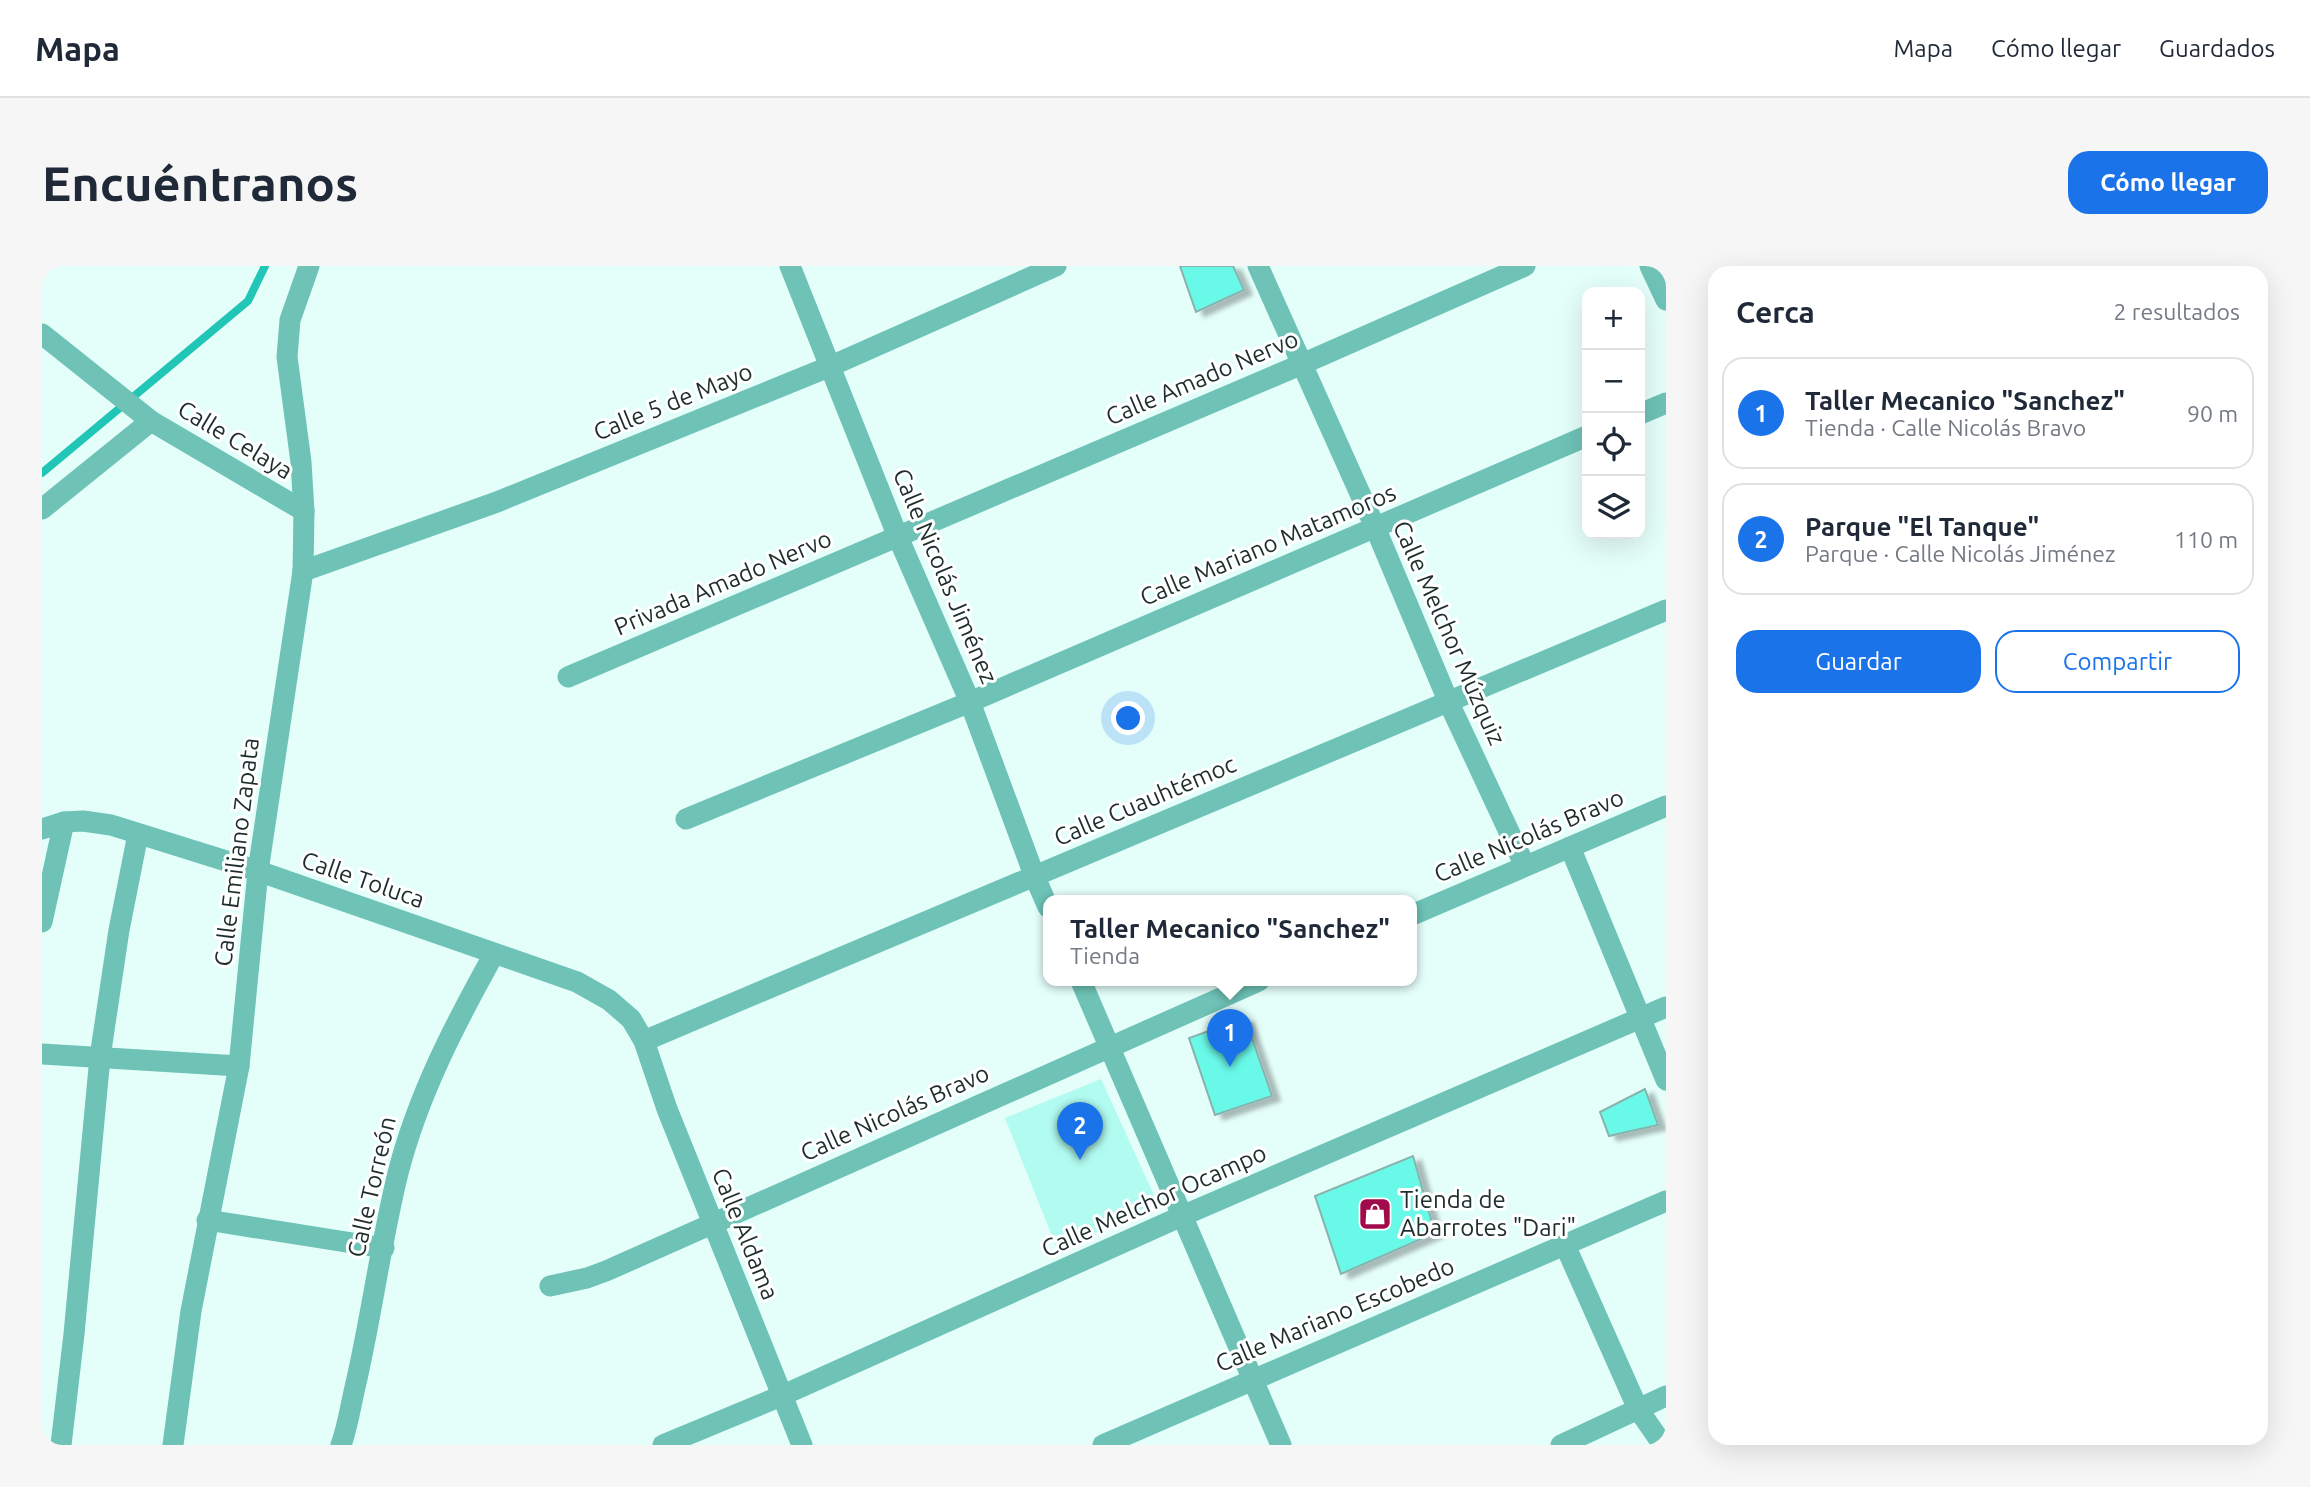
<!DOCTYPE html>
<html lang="es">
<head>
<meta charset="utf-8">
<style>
	body { margin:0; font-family:Ubuntu,sans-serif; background:#f6f6f7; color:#1f2937 }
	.controls { position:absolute; right:21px; top:21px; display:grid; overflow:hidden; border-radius:14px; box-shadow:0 7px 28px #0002 }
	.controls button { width:63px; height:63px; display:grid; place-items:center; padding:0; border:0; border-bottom:2px solid #e0e1e3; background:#fff; color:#1f2937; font:35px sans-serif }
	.you { position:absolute; left:1087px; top:453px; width:24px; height:24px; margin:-18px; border:5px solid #fff; border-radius:50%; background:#1a73e8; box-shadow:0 0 0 10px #1a73e833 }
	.badge { display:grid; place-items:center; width:46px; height:46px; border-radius:50%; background:#1a73e8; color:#fff; font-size:23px; font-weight:700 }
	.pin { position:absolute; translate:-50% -58px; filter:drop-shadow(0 2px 4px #0008) }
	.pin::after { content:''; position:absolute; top:37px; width:24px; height:21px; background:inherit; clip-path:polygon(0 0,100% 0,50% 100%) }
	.popup { position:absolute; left:1001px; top:629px; width:374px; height:91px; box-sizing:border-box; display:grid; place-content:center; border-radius:14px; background:#fff; filter:drop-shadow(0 2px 5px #0005); font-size:23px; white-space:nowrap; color:#747a83 }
	.popup b { font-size:26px; color:#1f2937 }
	.popup::after { content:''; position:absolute; left:50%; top:100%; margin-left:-14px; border:14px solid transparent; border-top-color:#fff }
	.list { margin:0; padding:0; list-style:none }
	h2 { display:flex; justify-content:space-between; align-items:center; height:91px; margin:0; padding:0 28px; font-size:30px }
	h2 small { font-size:23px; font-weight:400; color:#747a83 }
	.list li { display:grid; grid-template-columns:46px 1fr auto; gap:21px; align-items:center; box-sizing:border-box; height:112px; margin:0 14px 14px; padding:0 14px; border:2px solid #e0e1e3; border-radius:21px }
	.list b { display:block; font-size:26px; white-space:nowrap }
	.list p { margin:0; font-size:23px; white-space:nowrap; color:#747a83 }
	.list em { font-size:23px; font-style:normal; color:#747a83 }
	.actions { display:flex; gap:14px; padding:21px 28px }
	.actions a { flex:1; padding:16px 0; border:2px solid #1a73e8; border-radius:21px; text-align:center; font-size:24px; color:#1a73e8 }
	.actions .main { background:#1a73e8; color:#fff }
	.icon { flex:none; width:38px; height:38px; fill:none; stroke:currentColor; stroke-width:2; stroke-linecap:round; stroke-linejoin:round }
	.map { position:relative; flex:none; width:1624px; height:1179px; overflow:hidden; border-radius:21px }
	header { display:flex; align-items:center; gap:42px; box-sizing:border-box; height:98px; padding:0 35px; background:#fff; border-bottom:2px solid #e0e1e3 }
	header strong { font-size:33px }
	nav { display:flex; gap:38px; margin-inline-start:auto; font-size:24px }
	.intro { display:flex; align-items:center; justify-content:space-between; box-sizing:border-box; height:168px; padding:0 42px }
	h1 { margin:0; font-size:49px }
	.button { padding:18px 32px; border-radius:21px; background:#1a73e8; color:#fff; font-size:24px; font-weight:700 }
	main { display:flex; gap:42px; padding:0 42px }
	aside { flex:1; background:#fff; border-radius:21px; box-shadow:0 7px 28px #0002 }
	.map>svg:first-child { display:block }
</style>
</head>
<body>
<header>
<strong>Mapa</strong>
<nav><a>Mapa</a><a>Cómo llegar</a><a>Guardados</a></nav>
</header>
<div class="intro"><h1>Encuéntranos</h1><a class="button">Cómo llegar</a></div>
<main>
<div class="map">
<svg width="1624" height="1179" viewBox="0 0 1624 1179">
	<defs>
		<filter id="shadow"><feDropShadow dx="8" dy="4.5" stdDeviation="2" flood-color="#0004"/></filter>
	</defs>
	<rect width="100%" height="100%" fill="#e4fefa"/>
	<path fill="#b1fbf0" d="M1059,813L1115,936L1016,985L963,852Z"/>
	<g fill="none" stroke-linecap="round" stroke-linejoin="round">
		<path stroke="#22c6b6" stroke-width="8" d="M0,207L206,35L223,0"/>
	</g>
	<g fill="#69f9e8" stroke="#88b3ad" stroke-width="2" filter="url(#shadow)">
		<path d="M1138,0H1191L1202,24L1154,46Z"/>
		<path d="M1203,752L1230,830L1173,849L1147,772Z"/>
		<path d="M1603,823L1616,859L1567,870L1558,846Z"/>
		<path d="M1371,890L1393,967L1299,1008L1273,930Z"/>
	</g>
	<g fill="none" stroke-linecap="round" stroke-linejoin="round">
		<g stroke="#6ec2b6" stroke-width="21">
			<path d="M748,0L856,271L928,436L992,609L1006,641"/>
			<path d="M1216,0L1333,261L1407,437L1483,600"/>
			<path d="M1608,0L1624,34"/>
			<path d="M0,68L109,155L262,245"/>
			<path d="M1598,148L1624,137"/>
			<path d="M0,243L109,155"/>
			<path d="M261,305L455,236L789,100L1014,0"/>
			<path d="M526,411L1258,99L1483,0"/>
			<path d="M644,553L928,436L1545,170"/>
			<path d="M0,563L22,556L41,555L69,559L216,605L535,716L567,734L589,753L602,775L625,843L760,1179"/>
			<path d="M1528,581L1624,814"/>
			<path d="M1370,649L1624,540"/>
			<path d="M0,656L22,556"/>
			<path d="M1039,715L1239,1179"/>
			<path d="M602,775C942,630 1284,490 1624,344"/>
			<path d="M0,788L197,800"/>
			<path d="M165,954L342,982"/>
			<path d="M1523,979L1596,1143L1621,1179"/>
			<path d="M508,1020L545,1012L564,1005L1217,715"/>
			<path d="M19,1179L32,1068L58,791L77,664L96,568"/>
			<path d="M131,1179L149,1045L197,800L216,605L261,305L262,245L259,196L245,91L248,54L267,0"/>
			<path d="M299,1179C306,1160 309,1137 314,1117C330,1047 339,976 356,907C376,829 413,758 452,688"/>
			<path d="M621,1179L739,1130L1140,950L1624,741"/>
			<path d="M1061,1179L1624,935"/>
			<path d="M1519,1179L1624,1130"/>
		</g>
	</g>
	<defs>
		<symbol id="shop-square" viewBox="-11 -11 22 22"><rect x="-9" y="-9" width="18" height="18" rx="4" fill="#a10a4b" stroke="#fff"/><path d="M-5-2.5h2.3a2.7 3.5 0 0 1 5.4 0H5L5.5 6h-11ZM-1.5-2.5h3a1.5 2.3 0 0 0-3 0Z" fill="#fff"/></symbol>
	</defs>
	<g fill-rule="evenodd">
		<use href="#shop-square" x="1314" y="929" width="38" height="38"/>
	</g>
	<g text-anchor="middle" stroke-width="6" stroke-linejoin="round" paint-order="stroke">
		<g font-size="24" fill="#1d2e2c" stroke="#fff">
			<text transform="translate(1160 112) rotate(-23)" y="8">Calle Amado Nervo</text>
			<text transform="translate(631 136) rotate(-22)" y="8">Calle 5 de Mayo</text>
			<text transform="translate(193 174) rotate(31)" y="8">Calle Celaya</text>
			<text transform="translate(1226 279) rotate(-23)" y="8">Calle Mariano Matamoros</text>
			<text transform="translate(903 310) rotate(67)" y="8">Calle Nicolás Jiménez</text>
			<text transform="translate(681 317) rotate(-23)" y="8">Privada Amado Nervo</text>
			<text transform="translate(1407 367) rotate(66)" y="8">Calle Melchor Múzquiz</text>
			<text transform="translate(1103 535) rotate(-23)" y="8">Calle Cuauhtémoc</text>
			<text transform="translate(1487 570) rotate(-23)" y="8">Calle Nicolás Bravo</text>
			<text transform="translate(195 586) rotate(-83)" y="8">Calle Emiliano Zapata</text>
			<text transform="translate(321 614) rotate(19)" y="8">Calle Toluca</text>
			<text transform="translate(853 847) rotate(-24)" y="8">Calle Nicolás Bravo</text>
			<text transform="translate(330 921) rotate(-77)" y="8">Calle Torreón</text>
			<text transform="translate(1112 935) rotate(-24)" y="8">Calle Melchor Ocampo</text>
			<text transform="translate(703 968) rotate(68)" y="8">Calle Aldama</text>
			<text transform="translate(1293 1049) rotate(-23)" y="8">Calle Mariano Escobedo</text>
		</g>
		<g font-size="24" fill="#1d2e2c" stroke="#fff" text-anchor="start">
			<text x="1358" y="942">Tienda de<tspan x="1358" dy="28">Abarrotes "Dari"</tspan></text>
		</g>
	</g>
</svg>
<div class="controls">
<button>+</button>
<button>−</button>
<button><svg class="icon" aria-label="locate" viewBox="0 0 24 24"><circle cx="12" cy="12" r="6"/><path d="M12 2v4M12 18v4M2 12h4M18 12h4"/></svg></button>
<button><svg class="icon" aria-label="layers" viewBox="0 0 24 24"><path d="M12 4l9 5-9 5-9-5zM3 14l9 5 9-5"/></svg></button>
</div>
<div class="you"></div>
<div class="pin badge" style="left:1188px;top:801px">1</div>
<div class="popup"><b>Taller Mecanico &quot;Sanchez&quot;</b>Tienda</div>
<div class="pin badge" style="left:1038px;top:894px">2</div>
</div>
<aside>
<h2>Cerca<small>2 resultados</small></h2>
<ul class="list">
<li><span class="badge">1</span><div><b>Taller Mecanico &quot;Sanchez&quot;</b><p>Tienda · Calle Nicolás Bravo</p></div><em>90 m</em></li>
<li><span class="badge">2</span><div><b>Parque &quot;El Tanque&quot;</b><p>Parque · Calle Nicolás Jiménez</p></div><em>110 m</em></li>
</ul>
<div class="actions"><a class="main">Guardar</a><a>Compartir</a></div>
</aside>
</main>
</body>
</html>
